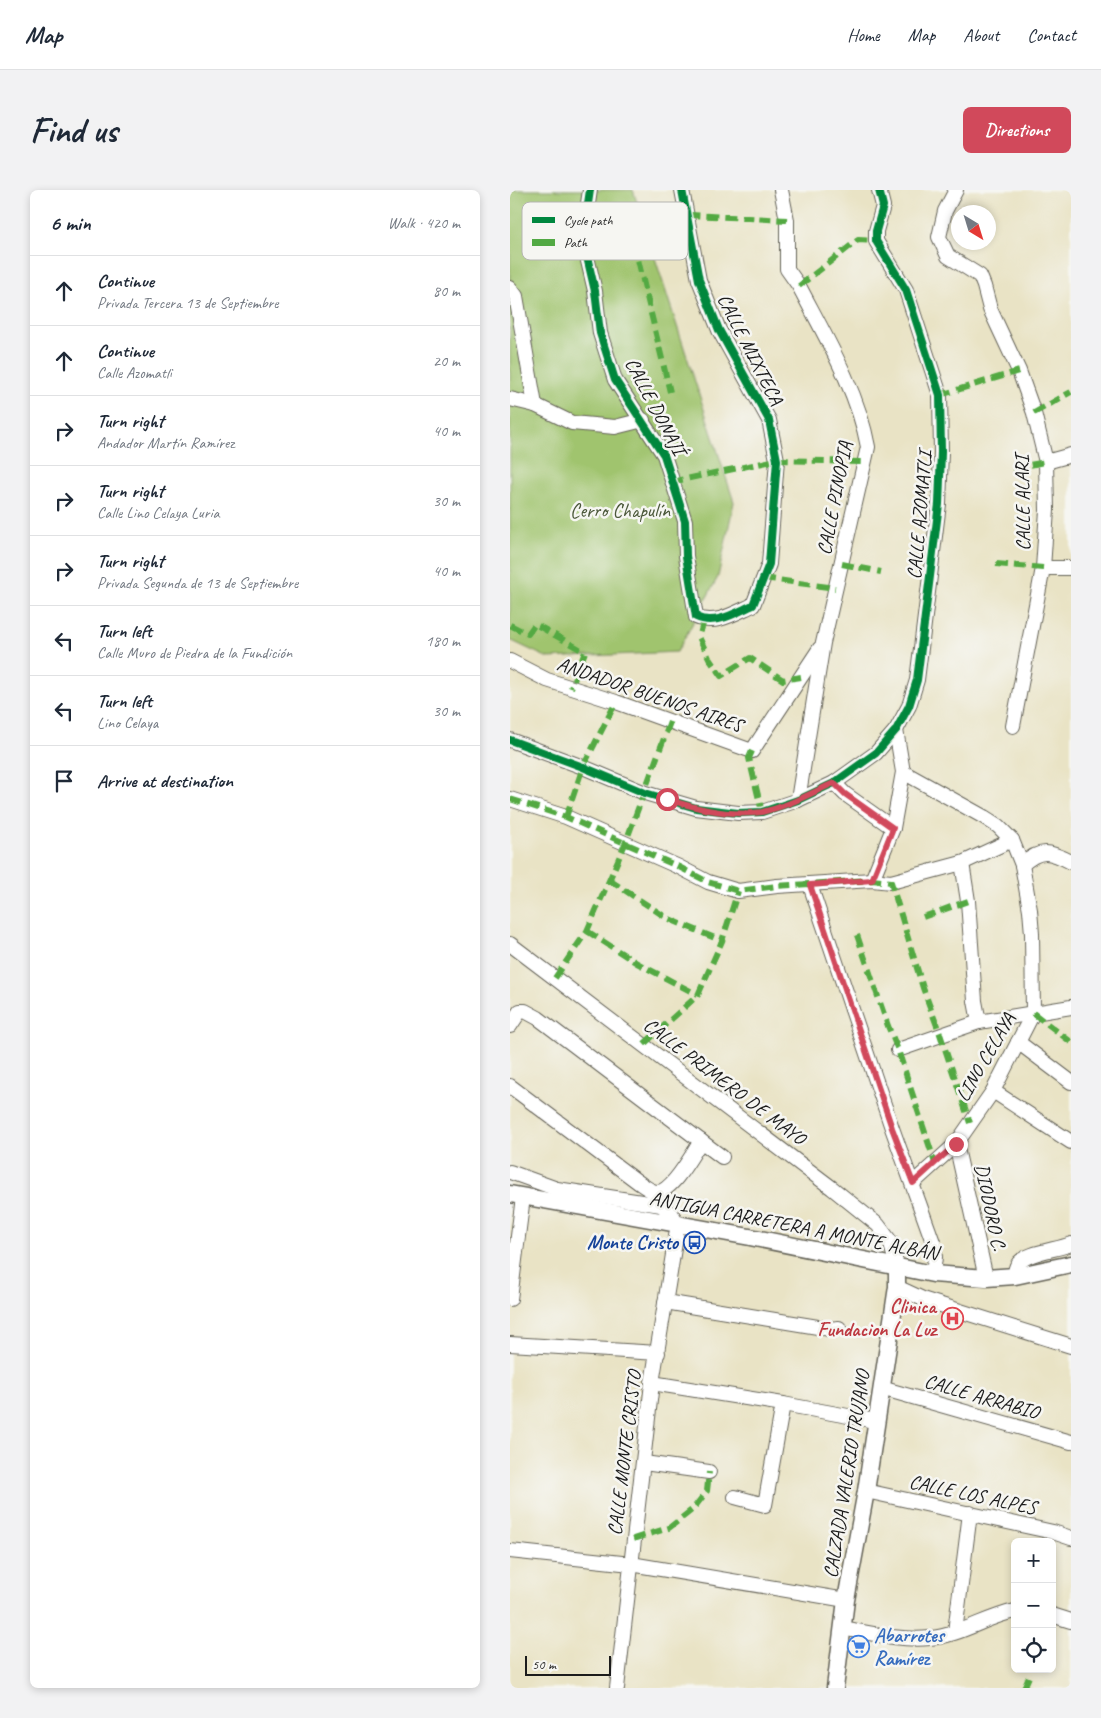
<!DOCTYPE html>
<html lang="en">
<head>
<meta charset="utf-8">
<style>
	body { margin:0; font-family:Caveat,sans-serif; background:#f2f2f3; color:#1f2937 }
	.controls { position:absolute; right:15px; bottom:15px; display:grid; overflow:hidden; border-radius:8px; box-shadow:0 2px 8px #0003 }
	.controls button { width:45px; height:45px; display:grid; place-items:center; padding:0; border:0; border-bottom:1px solid #e0e1e3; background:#fff; color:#1f2937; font:25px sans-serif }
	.compass { position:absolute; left:441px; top:15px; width:45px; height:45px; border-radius:50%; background:#fff; box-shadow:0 2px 8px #0003; rotate:142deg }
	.scale { position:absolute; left:15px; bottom:12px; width:86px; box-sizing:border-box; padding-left:5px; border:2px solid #1c1c1c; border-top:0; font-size:14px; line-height:18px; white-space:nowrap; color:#1c1c1c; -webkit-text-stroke:4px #f6f6f2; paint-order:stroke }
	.stop { position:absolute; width:15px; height:15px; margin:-11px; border:4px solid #d1495b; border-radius:50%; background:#fff }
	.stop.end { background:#d1495b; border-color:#fff; box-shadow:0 1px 5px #0008 }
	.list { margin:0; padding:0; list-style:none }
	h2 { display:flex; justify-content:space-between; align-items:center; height:65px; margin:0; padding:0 20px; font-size:21px }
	h2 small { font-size:16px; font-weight:400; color:#747a83 }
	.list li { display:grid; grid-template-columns:32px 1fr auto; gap:15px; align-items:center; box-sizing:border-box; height:70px; padding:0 20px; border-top:1px solid #e0e1e3 }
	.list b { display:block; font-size:19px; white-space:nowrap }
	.list p { margin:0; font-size:16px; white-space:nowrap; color:#747a83 }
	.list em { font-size:16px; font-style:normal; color:#747a83 }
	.icon { flex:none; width:28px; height:28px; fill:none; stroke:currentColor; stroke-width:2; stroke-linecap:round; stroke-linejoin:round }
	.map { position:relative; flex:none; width:561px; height:1498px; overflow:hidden; border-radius:8px }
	header { display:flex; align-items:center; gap:30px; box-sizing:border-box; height:70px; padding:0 25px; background:#fff; border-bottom:1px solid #e0e1e3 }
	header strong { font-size:24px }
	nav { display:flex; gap:28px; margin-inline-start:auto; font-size:18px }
	.intro { display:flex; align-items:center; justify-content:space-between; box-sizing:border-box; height:120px; padding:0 30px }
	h1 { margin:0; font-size:35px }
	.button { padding:12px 22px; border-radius:8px; background:#d1495b; color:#fff; font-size:18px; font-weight:700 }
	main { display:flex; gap:30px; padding:0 30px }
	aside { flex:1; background:#fff; border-radius:8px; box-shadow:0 2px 8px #0003 }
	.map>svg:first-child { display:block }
</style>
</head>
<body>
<header>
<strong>Map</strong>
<nav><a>Home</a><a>Map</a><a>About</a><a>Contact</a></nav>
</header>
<div class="intro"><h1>Find us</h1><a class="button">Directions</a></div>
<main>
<aside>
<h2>6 min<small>Walk · 420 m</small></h2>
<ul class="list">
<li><svg class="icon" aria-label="ahead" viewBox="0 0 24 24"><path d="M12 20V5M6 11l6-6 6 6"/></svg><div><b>Continue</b><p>Privada Tercera 13 de Septiembre</p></div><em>80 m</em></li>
<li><svg class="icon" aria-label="ahead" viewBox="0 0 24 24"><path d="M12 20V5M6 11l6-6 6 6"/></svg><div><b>Continue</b><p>Calle Azomatli</p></div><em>20 m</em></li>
<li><svg class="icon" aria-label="right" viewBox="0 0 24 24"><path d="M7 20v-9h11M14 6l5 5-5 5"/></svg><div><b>Turn right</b><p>Andador Martín Ramírez</p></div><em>40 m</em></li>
<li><svg class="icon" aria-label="right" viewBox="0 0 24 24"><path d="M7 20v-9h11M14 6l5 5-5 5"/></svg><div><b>Turn right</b><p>Calle Lino Celaya Luria</p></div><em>30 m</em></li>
<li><svg class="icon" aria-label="right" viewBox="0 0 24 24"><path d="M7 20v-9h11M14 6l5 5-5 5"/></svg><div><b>Turn right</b><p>Privada Segunda de 13 de Septiembre</p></div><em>40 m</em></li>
<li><svg class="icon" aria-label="left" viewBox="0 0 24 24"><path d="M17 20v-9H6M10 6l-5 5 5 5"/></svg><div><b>Turn left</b><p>Calle Muro de Piedra de la Fundición</p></div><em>180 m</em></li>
<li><svg class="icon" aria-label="left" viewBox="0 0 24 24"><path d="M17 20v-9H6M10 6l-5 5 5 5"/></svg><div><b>Turn left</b><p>Lino Celaya</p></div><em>30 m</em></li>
<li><svg class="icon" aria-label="arrive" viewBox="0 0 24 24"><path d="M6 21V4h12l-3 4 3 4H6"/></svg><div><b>Arrive at destination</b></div></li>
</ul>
</aside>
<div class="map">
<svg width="561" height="1498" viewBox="0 0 561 1498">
	<rect width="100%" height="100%" fill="#f6f6f2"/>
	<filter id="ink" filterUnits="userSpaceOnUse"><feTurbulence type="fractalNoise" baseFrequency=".02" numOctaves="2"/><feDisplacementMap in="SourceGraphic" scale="10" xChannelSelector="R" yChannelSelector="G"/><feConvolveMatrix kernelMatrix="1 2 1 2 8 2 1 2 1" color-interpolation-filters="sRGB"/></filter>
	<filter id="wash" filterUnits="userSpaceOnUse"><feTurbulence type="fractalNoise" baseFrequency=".0096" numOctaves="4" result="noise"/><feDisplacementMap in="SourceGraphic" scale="20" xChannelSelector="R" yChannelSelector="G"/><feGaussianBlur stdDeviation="1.12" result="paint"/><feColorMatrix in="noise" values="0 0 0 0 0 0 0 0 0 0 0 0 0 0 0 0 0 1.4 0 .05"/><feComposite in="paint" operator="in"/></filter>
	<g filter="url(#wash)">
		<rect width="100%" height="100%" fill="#e9e3c5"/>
		<path fill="#a0c46e" stroke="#5e7045" d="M0,0H123L224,312L208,387L167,462L38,468L0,450Z"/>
	</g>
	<g filter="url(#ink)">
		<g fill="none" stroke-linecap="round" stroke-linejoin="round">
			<defs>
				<g id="minor">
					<path d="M80,0L75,34V58L85,101L90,143L105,190L154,265L175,331L176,366L186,427C205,436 225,423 243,415L259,374L267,270L259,230L209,140L189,90L172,0"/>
					<path d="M271,0L277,30V79L289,96C315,146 348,201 358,257L313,453L288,610"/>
					<path d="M446,0L435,21L429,47L438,66L470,86L474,96L480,119L509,181L524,223L536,272L537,320L533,378L503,536"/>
					<path d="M0,98L6,106L25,215"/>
					<path d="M0,209L25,215L62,233L105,237L133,230"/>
					<path d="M536,272L561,265"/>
					<path d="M533,378H561"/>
					<path d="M0,471L37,490L106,512L242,561L310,458"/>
					<path d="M0,550L73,577L135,603L186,618L228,623L252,622L288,610L324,593L366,563L386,540L399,516L407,490L429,314L431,262L430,205L396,100L366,51V41L373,16L369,0"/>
					<path d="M393,582L474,627L488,636L502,650L512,675L520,720L522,744L523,823L483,901L446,954L403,993"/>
					<path d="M324,593L335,604L383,638"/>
					<path d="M0,609L56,627L169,677L198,692L228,701L267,696L362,690L381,692L452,673L502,650"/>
					<path d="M452,673L458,711L465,811L469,832"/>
					<path d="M512,675C530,658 540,661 561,672"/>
					<path d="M362,690L383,638L393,582L386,540"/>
					<path d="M300,695L382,938L423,1052L425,1067L423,1084"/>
					<path d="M0,754L322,998L368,1035L380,1051L387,1076"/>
					<path d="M0,836L10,821H15L28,828L212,967"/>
					<path d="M508,852L561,892"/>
					<path d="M388,860L469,832L561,817"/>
					<path d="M0,896L128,992C134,996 140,1001 146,1002C162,1003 183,963 191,951"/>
					<path d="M483,901L561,952"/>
					<path d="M446,954L476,1088"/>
					<path d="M0,982L47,999L151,1015L161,1023L168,1034L142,1193L107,1498"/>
					<path d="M505,1086C505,1082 505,1078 508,1074C516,1062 547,1060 561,1054"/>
					<path d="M387,1097L415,1110L561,1156"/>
					<path d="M0,1109L13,1007"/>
					<path d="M155,1112L320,1139L329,1138"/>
					<path d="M0,1154L148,1163"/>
					<path d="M142,1193L273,1214L365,1231"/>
					<path d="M371,1198L561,1252"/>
					<path d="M134,1273L199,1282"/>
					<path d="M356,1301L543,1342L561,1348"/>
					<path d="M225,1307L255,1315L273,1214"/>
					<path d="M0,1361L121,1374L336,1410"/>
					<path d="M542,1425L561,1431"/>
					<path d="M332,1438C360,1443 391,1451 420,1448C449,1446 476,1427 505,1421"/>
					<path d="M445,1442L460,1323"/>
				</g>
				<g id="tertiary">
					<path d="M0,1004L240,1047L423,1084L476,1088L505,1086L561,1074"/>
					<path d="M325,1498L336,1410L356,1301L387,1097V1076"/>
				</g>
			</defs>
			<use href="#minor" stroke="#646257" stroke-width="16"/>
			<use href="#tertiary" stroke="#646257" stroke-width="19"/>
			<use href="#minor" stroke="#fff" stroke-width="14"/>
			<use href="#tertiary" stroke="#fff" stroke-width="16"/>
			<g stroke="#52a943" stroke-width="6" stroke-dasharray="12 6" stroke-linecap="butt">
				<path d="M178,27L181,25L277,30"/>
				<path d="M124,53L160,202"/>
				<path d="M75,58L124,53L179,42"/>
				<path d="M289,96L348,50L366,51"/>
				<path d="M430,205L509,181"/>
				<path d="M524,223L561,202"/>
				<path d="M503,278L536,272"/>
				<path d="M161,292L267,270L353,272"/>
				<path d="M332,374L371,382"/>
				<path d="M486,374L533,378"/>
				<path d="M253,388L325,398"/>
				<path d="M194,431L189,447L200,470L211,486L240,468L273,490L291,487"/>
				<path d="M0,435L18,444L25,434L75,462L61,498"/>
				<path d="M242,561L239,568L252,622"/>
				<path d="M0,609L56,627L169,677L198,692L228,701L267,696L362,690L381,692L413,798L430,844L460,933"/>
				<path d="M56,627L73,577L106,512"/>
				<path d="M99,690L157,728L212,751"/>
				<path d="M413,727L458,711"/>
				<path d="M77,741L127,773L188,805"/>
				<path d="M347,745L378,836L388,860L425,973"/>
				<path d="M45,788L77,741L115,654L160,532"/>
				<path d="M523,823L561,852"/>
				<path d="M134,854L188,805L212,751L228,701"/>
				<path d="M123,1349L159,1338L183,1319L197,1301L199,1282"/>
				<path d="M514,1498L520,1484"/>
			</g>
			<defs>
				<g id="cycleway">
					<path d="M80,0L75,34V58L85,101L90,143L105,190L154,265L175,331L176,366L186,427C205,436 225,423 243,415L259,374L267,270L259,230L209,140L189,90L172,0"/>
					<path d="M0,550L73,577L135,603L186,618L228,623L252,622L288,610L324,593L366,563L386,540L399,516L407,490L429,314L431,262L430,205L396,100L366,51V41L373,16L369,0"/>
				</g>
			</defs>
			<use href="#cycleway" stroke="#f6f6f2" stroke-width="11"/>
			<use href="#cycleway" stroke="#00873e" stroke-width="8"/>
		</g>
	</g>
	<g fill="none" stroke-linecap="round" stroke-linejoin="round" filter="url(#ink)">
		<path stroke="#d1495b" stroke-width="6" d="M157,609C187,619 220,627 252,622C277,617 301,603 324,593L335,604L383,638L362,690L300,695L382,938L403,993L446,954"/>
	</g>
	<defs>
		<symbol id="bus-ring" viewBox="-11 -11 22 22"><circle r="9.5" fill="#f6f6f2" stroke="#1a4fb4" stroke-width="1.5"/><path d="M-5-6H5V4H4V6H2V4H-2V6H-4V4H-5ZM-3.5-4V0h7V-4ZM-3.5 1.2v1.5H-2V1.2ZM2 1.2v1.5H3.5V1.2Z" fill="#1a4fb4"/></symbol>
		<symbol id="hospital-ring" viewBox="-11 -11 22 22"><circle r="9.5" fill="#f6f6f2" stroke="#e0444e" stroke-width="1.5"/><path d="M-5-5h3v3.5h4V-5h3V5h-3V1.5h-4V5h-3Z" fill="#e0444e"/></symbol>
		<symbol id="supermarket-ring" viewBox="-11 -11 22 22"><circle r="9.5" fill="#f6f6f2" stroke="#3f7fe0" stroke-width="1.5"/><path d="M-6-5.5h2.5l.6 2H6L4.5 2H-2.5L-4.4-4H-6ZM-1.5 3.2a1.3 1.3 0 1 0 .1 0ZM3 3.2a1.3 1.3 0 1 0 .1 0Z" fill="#3f7fe0"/></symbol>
	</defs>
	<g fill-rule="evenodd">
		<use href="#bus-ring" x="172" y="1040" width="25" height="25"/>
		<use href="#hospital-ring" x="430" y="1116" width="25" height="25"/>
		<use href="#supermarket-ring" x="336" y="1444" width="25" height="25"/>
	</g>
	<g text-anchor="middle" stroke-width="5" stroke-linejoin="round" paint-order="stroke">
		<g font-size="20" fill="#1c1c1c" stroke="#f6f6f2">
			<text transform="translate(241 159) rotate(63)" y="7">CALLE MIXTECA</text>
			<text transform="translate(146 216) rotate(62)" y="7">CALLE DONAJÍ</text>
			<text transform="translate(324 308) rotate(-79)" y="7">CALLE PINOPIA</text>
			<text transform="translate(512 313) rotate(-91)" y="7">CALLE ALARI</text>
			<text transform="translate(409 325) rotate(-85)" y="7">CALLE AZOMATLI</text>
			<text transform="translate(140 504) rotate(19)" y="7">ANDADOR BUENOS AIRES</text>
			<text transform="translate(475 867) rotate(-60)" y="7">LINO CELAYA</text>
			<text transform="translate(215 891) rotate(37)" y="7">CALLE PRIMERO DE MAYO</text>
			<text transform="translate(481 1017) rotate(78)" y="7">DIODORO C.</text>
			<text transform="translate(284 1035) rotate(11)" y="7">ANTIGUA CARRETERA A MONTE ALBÁN</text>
			<text transform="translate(472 1206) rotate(16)" y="7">CALLE ARRABIO</text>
			<text transform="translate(114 1263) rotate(-83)" y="7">CALLE MONTE CRISTO</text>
			<text transform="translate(336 1284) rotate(-81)" y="7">CALZADA VALERIO TRUJANO</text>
			<text transform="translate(463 1304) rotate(12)" y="7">CALLE LOS ALPES</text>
		</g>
		<g font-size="20" fill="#4a5739" stroke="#f6f6f2">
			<text x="110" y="327">Cerro Chapulín</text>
		</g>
		<g font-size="20" font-weight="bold" fill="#164399" stroke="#f6f6f2" text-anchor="end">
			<text x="168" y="1059">Monte Cristo</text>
		</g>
		<g font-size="20" font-weight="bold" fill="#be3a42" stroke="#f6f6f2" text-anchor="end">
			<text x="426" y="1123">Clinica<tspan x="426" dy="23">Fundacion La Luz</tspan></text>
		</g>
		<g font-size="20" font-weight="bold" fill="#366cbe" stroke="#f6f6f2" text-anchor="start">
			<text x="364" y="1452">Abarrotes<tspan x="364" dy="23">Ramírez</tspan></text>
		</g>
	</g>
	<rect x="12" y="12" width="166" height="58" rx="8" fill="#f6f6f2" stroke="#b5b5b2" stroke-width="1"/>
	<rect x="22" y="27" width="23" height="6" fill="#00873e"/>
	<rect x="22" y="49" width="23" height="7" fill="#52a943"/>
	<g font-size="14" fill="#1c1c1c">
		<text x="54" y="35">Cycle path</text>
		<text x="54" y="57">Path</text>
	</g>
</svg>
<div class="controls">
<button>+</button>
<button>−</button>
<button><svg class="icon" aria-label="locate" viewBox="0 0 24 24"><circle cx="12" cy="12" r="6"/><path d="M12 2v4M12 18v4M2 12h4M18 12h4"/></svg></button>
</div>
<svg class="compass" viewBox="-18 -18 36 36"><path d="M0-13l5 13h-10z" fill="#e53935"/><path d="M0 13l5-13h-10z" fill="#747a83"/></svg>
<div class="scale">50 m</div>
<div class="stop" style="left:157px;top:609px"></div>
<div class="stop end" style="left:446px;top:954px"></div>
</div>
</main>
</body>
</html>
